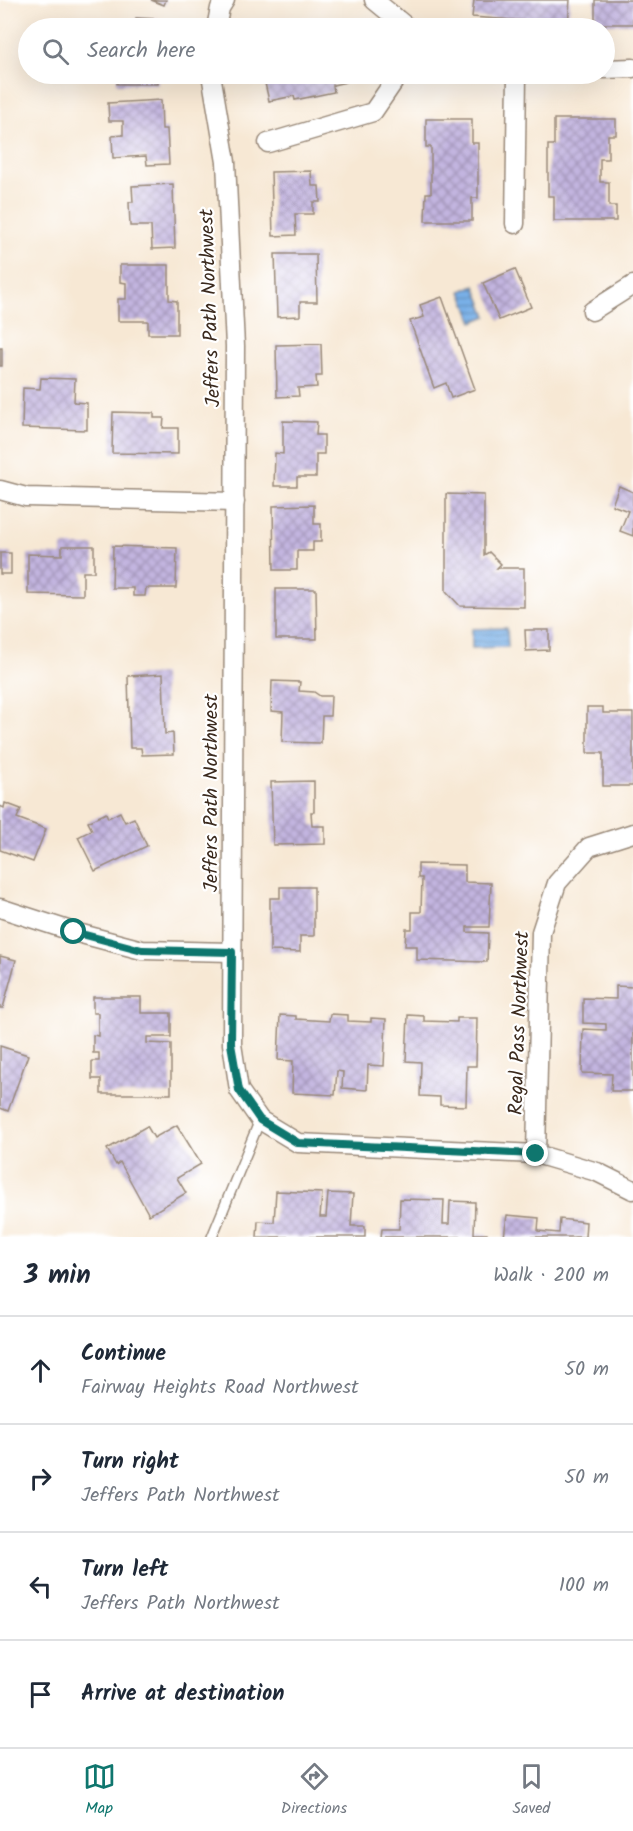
<!DOCTYPE html>
<html lang="en">
<head>
<meta charset="utf-8">
<style>
	body { margin:0; font-family:Kalam,sans-serif; background:#f6f6f7; color:#1f2937 }
	.stop { position:absolute; width:18px; height:18px; margin:-14px; border:4px solid #0f766e; border-radius:50%; background:#fff }
	.stop.end { background:#0f766e; border-color:#fff; box-shadow:0 2px 6px #0008 }
	.list { margin:0; padding:0; list-style:none }
	h2 { display:flex; justify-content:space-between; align-items:center; height:78px; margin:0; padding:0 24px; font-size:26px }
	h2 small { font-size:20px; font-weight:400; color:#747a83 }
	.list li { display:grid; grid-template-columns:39px 1fr auto; gap:18px; align-items:center; box-sizing:border-box; height:108px; padding:0 24px; border-top:2px solid #e0e1e3 }
	.list b { display:block; font-size:22px; white-space:nowrap }
	.list p { margin:0; font-size:20px; white-space:nowrap; color:#747a83 }
	.list em { font-size:20px; font-style:normal; color:#747a83 }
	.icon { flex:none; width:33px; height:33px; fill:none; stroke:currentColor; stroke-width:2; stroke-linecap:round; stroke-linejoin:round }
	.map { position:relative; flex:none; width:633px; height:1237px; overflow:hidden }
	.search { position:absolute; background:#fff; box-shadow:0 6px 24px #0002; left:18px; right:18px; top:18px; height:66px; display:flex; align-items:center; gap:15px; box-sizing:border-box; padding:0 21px; border-radius:33px; color:#747a83; font-size:22px }
	.sheet { height:510px; background:#fff }
	nav { display:flex; justify-content:space-around; align-items:center; box-sizing:border-box; height:84px; border-top:2px solid #e0e1e3; background:#fff; font-size:16px; color:#747a83 }
	nav a { display:grid; justify-items:center; gap:3px }
	nav .on { color:#0f766e }
	.map>svg:first-child { display:block }
</style>
</head>
<body>
<div class="map">
<svg width="633" height="1237" viewBox="0 0 633 1237">
	<defs>
		<pattern id="water-rules" width="6" height="5" patternUnits="userSpaceOnUse" patternTransform="scale(1.5)"><rect width="6" height="5" fill="#79b0e8"/><path d="M0 2.5h6" fill="none" stroke="#648fbb"/></pattern>
		<pattern id="building-cross-hatch" width="8" height="8" patternUnits="userSpaceOnUse" patternTransform="scale(1.5)"><rect width="8" height="8" fill="#c3b5e0"/><path d="M0 0l8 8M0 8l8-8" fill="none" stroke="#a093b5"/></pattern>
	</defs>
	<rect width="100%" height="100%" fill="#fff"/>
	<filter id="ink" filterUnits="userSpaceOnUse"><feTurbulence type="fractalNoise" baseFrequency=".0167" numOctaves="2"/><feDisplacementMap in="SourceGraphic" scale="12" xChannelSelector="R" yChannelSelector="G"/><feConvolveMatrix kernelMatrix="1 2 1 2 8 2 1 2 1" color-interpolation-filters="sRGB"/></filter>
	<filter id="wash" filterUnits="userSpaceOnUse"><feTurbulence type="fractalNoise" baseFrequency=".008" numOctaves="4" result="noise"/><feDisplacementMap in="SourceGraphic" scale="24" xChannelSelector="R" yChannelSelector="G"/><feGaussianBlur stdDeviation="1.35" result="paint"/><feColorMatrix in="noise" values="0 0 0 0 0 0 0 0 0 0 0 0 0 0 0 0 0 1.4 0 .05"/><feComposite in="paint" operator="in"/></filter>
	<g filter="url(#wash)">
		<rect width="100%" height="100%" fill="#f7e8d4"/>
		<g fill="url(#water-rules)" stroke="#5a6d83" stroke-width="1.5">
			<path d="M475,286L487,316L473,322L461,291Z"/>
			<path d="M507,628L508,647L472,648V629Z"/>
		</g>
		<g id="blocks">
			<g fill="url(#building-cross-hatch)">
				<path d="M151,0H166L164,5Z"/>
				<path d="M474,0H570L568,24L472,17Z"/>
				<rect x="595" y="0" width="38" height="24"/>
				<path d="M136,18L159,19V28H136Z"/>
				<rect x="117" y="74" width="41" height="10"/>
				<path d="M263,74H344L346,82L333,85L334,92L295,100L294,96L269,101Z"/>
				<path d="M161,100L162,129H167L169,164L147,165L146,156L113,158L112,136L123,135V121H109L108,103Z"/>
				<path d="M426,119H472V143H478V198H472V221H425L426,193H431V147H426Z"/>
				<path d="M554,119H616V135H608V159H600V182H609V206H616V221H554V196H548V145H554Z"/>
				<path d="M311,171L312,186H319L320,202H313V214H295L296,235L273,236L271,172Z"/>
				<path d="M173,184L175,248L152,249L151,226H130L129,202H133L132,186Z"/>
				<path d="M275,254H316L317,302H300V316L277,317Z"/>
				<path d="M120,265H169V300L177,301V334H148V321H118V299H126V283L120,282Z"/>
				<path d="M515,269L531,307L499,320L483,283Z"/>
				<path d="M442,297L475,389L451,398L446,383L434,388L410,321L424,317L420,305Z"/>
				<path d="M321,344L322,376H316L317,387L298,388L299,396L277,397L276,345Z"/>
				<rect x="0" y="348" width="2" height="18"/>
				<path d="M41,378L75,379L74,402L87,403V430L22,428L23,388L40,389Z"/>
				<path d="M113,412L154,413V418H164L163,428H178V454L112,453Z"/>
				<path d="M283,421L317,422L316,435H324V454H316V477H297V486H274L275,453L283,454Z"/>
				<path d="M619,486L633,492V536L620,531L628,511L612,505Z"/>
				<path d="M446,494L484,495V555L489,552L501,564L497,568H524V607L460,606L446,591Z"/>
				<path d="M314,505V524H321V542H313V551H297V570H274L273,506Z"/>
				<path d="M62,546H94V572H83V595L28,594V554L62,555Z"/>
				<path d="M113,546L177,548L176,588H146L145,596H133V588H112Z"/>
				<rect x="0" y="553" width="11" height="21"/>
				<path d="M276,589H316L317,639H276Z"/>
				<path d="M525,630H549V650L526,651Z"/>
				<path d="M163,674L165,734L173,733L174,754L142,755L141,748H130L128,676Z"/>
				<path d="M272,681L300,682L299,691L314,692L320,696H331L330,716H322L321,743L282,742L283,712L271,711Z"/>
				<path d="M587,707H603V713H633V786H603V753H587Z"/>
				<path d="M314,781V812H311L312,826H325V844L273,845L271,782Z"/>
				<path d="M5,803L21,809L17,818L46,829L33,862L0,850V806L4,808Z"/>
				<path d="M120,812L125,822L134,818L147,846L95,871L78,837L92,830L88,822L106,813L108,818Z"/>
				<path d="M418,864L465,865V882L491,883L489,927H467V932L488,933L487,962L417,960V946H405L406,929H412V912H421L422,878H418Z"/>
				<path d="M280,887H314V936H300V952L270,951V898H280Z"/>
				<path d="M0,956L16,960L3,1008H0Z"/>
				<path d="M616,986L633,987V1091H611L612,1074L582,1073L583,1029L606,1030V1024L583,1023V998L616,999Z"/>
				<path d="M93,997H141V1013H171V1037H147V1043L171,1044V1094H101V1079H92V1061H99V1053H93V1035L98,1036V1013H93Z"/>
				<path d="M330,1014L348,1015V1021L371,1022V1018L386,1019L384,1066L368,1065L367,1090L342,1088L343,1072L337,1071L335,1095L292,1093L293,1061L278,1060L280,1015L296,1016V1019L329,1021Z"/>
				<path d="M408,1015L424,1016V1021L457,1022V1018H477L476,1066H467L466,1106L440,1105V1097L420,1096L421,1062L406,1061Z"/>
				<path d="M0,1046L28,1055L8,1111L0,1108Z"/>
				<path d="M177,1125L201,1164L177,1178L186,1193L149,1215L120,1162L116,1165L107,1149L147,1126L154,1138Z"/>
				<path d="M276,1191L322,1193L320,1217H326L328,1193L353,1194L351,1226H365V1237H257L258,1221L274,1222Z"/>
				<path d="M400,1199L444,1200L443,1224H449L450,1201L475,1202L474,1234H487V1237H381L382,1229H399Z"/>
				<path d="M507,1215L539,1218L538,1231L559,1233L560,1219L586,1222L585,1237H504Z"/>
			</g>
		</g>
	</g>
	<g filter="url(#ink)">
		<use href="#blocks" fill-opacity="0" stroke="#998979" stroke-width="1.5"/>
		<g fill="none" stroke-linecap="round" stroke-linejoin="round">
			<defs>
				<path id="lane" d="M212,1237L260,1120"/>
				<g id="street">
					<path d="M374,0L408,28"/>
					<path d="M216,28L220,8L225,0"/>
					<path d="M604,69L633,68"/>
					<path d="M211,74L226,162L235,346L232,1044L239,1090L260,1120L298,1143L536,1154L597,1172L633,1190"/>
					<path d="M268,143L373,112L399,74"/>
					<path d="M515,224L517,74"/>
					<path d="M592,311L633,285"/>
					<path d="M0,490L26,497L235,502"/>
					<path d="M0,908L74,932L142,950L232,952"/>
					<path d="M536,1154L541,932L557,883L589,847L633,833"/>
				</g>
			</defs>
			<use href="#lane" stroke="#998979" stroke-width="12"/>
			<use href="#street" stroke="#998979" stroke-width="21"/>
			<use href="#lane" stroke="#fff" stroke-width="9"/>
			<use href="#street" stroke="#fff" stroke-width="18"/>
		</g>
	</g>
	<g fill="none" stroke-linecap="round" stroke-linejoin="round" filter="url(#ink)">
		<path stroke="#0f766e" stroke-width="8" d="M74,932L142,950L232,952L231,1044L239,1090L260,1120L298,1143L536,1154"/>
	</g>
	<g text-anchor="middle" stroke-width="4.5" stroke-linejoin="round" paint-order="stroke">
		<g font-size="20" fill="#3b2a1e" stroke="#fff">
			<text transform="translate(209 308) rotate(-92)" y="7">Jeffers Path Northwest</text>
			<text transform="translate(210 793) rotate(-90)" y="7">Jeffers Path Northwest</text>
			<text transform="translate(518 1023) rotate(-88)" y="7">Regal Pass Northwest</text>
		</g>
	</g>
</svg>
<div class="stop" style="left:74px;top:932px"></div>
<div class="stop end" style="left:536px;top:1154px"></div>
<div class="search"><svg class="icon" aria-label="search" viewBox="0 0 24 24"><circle cx="10" cy="10" r="6"/><path d="M15 15l6 6"/></svg>Search here</div>
</div>
<section class="sheet">
<h2>3 min<small>Walk · 200 m</small></h2>
<ul class="list">
<li><svg class="icon" aria-label="ahead" viewBox="0 0 24 24"><path d="M12 20V5M6 11l6-6 6 6"/></svg><div><b>Continue</b><p>Fairway Heights Road Northwest</p></div><em>50 m</em></li>
<li><svg class="icon" aria-label="right" viewBox="0 0 24 24"><path d="M7 20v-9h11M14 6l5 5-5 5"/></svg><div><b>Turn right</b><p>Jeffers Path Northwest</p></div><em>50 m</em></li>
<li><svg class="icon" aria-label="left" viewBox="0 0 24 24"><path d="M17 20v-9H6M10 6l-5 5 5 5"/></svg><div><b>Turn left</b><p>Jeffers Path Northwest</p></div><em>100 m</em></li>
<li><svg class="icon" aria-label="arrive" viewBox="0 0 24 24"><path d="M6 21V4h12l-3 4 3 4H6"/></svg><div><b>Arrive at destination</b></div></li>
</ul>
</section>
<nav>
<a class="on"><svg class="icon" aria-label="map" viewBox="0 0 24 24"><path d="M3 6l6-2 6 2 6-2v14l-6 2-6-2-6 2zM9 4v14M15 6v14"/></svg>Map</a>
<a><svg class="icon" aria-label="directions" viewBox="0 0 24 24"><path d="M12 3l9 9-9 9-9-9zM9 14v-3h6M13 9l2 2-2 2"/></svg>Directions</a>
<a><svg class="icon" aria-label="saved" viewBox="0 0 24 24"><path d="M7 4h10v16l-5-4-5 4z"/></svg>Saved</a>
</nav>
</body>
</html>
